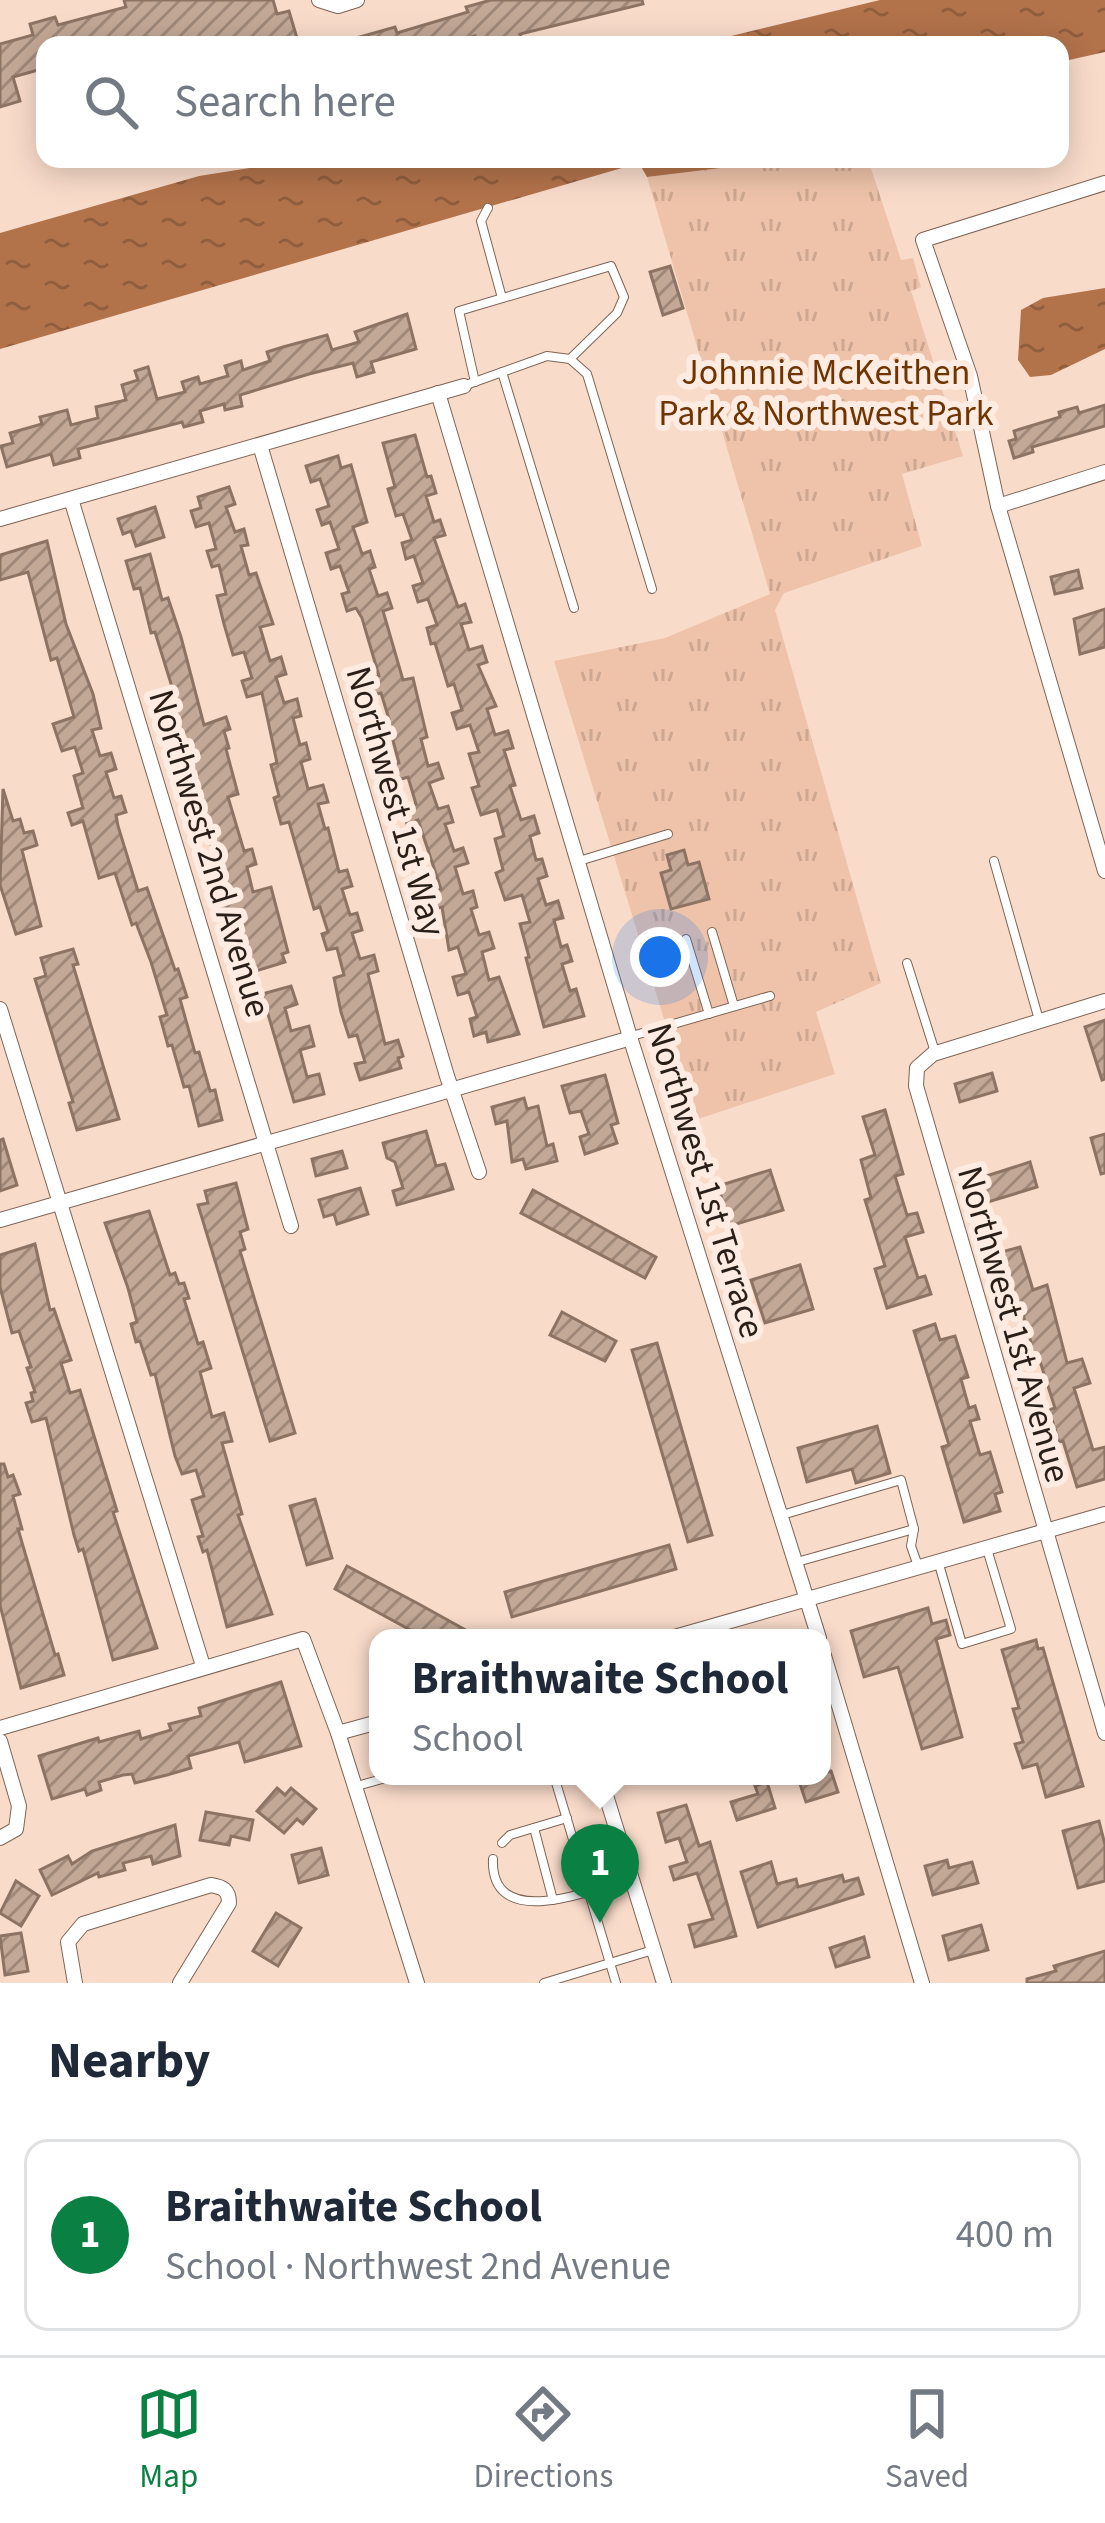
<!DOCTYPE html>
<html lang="en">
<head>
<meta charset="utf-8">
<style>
	body { margin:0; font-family:"Source Sans 3",sans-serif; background:#f2f2f3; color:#1f2937 }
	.you { position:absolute; left:660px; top:957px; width:42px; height:42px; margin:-30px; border:9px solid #fff; border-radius:50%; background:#1a73e8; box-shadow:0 0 0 18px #1a73e833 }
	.badge { display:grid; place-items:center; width:78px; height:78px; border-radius:50%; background:#0b8043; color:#fff; font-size:39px; font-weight:700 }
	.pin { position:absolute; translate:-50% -99px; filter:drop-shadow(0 3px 6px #0008) }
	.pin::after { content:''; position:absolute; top:63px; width:42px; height:36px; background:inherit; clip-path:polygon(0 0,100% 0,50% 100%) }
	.popup { position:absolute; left:369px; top:1629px; width:462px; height:156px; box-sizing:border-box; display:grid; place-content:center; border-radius:24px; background:#fff; filter:drop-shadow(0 3px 9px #0005); font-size:39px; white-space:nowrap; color:#747a83 }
	.popup b { font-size:45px; color:#1f2937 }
	.popup::after { content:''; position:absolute; left:50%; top:100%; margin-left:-24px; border:24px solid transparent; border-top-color:#fff }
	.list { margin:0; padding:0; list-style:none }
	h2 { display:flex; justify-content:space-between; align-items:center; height:156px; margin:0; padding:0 48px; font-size:51px }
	h2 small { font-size:39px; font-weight:400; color:#747a83 }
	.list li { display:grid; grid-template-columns:78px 1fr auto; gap:36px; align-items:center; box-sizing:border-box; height:192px; margin:0 24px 24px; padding:0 24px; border:3px solid #e0e1e3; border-radius:24px }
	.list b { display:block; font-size:45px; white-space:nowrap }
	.list p { margin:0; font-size:39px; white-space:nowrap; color:#747a83 }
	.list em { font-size:39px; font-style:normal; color:#747a83 }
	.icon { flex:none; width:66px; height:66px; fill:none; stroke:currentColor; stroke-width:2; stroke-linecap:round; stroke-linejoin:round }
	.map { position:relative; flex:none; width:1105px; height:1983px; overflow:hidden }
	.search { position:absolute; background:#fff; box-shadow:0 6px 30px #0003; left:36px; right:36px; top:36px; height:132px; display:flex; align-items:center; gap:30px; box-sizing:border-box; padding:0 42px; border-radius:24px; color:#747a83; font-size:45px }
	.sheet { height:372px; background:#fff }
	nav { display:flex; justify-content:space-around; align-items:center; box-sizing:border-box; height:168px; border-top:3px solid #e0e1e3; background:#fff; font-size:33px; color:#747a83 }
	nav a { display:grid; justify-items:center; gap:6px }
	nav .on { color:#0b8043 }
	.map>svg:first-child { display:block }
</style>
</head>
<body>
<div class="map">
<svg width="1105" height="1983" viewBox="0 0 1105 1983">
	<defs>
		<pattern id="grass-tufts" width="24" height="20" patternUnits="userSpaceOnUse" patternTransform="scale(3)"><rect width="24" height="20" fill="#eec3aa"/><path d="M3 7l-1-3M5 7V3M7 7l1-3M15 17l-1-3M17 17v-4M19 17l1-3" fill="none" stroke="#cca792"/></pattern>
		<pattern id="water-ripples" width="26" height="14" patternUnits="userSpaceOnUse" patternTransform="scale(3)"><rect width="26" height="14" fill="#b2734b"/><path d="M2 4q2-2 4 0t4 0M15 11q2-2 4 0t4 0" fill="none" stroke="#915e3d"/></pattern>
		<pattern id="building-hatch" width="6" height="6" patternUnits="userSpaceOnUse" patternTransform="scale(3)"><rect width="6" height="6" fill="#c4a897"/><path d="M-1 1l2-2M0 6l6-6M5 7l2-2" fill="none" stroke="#9f887a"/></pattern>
	</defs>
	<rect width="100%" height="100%" fill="#f9dbca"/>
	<path fill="url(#grass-tufts)" d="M796,159H868L901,260L913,258L921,287L911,291L963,456L902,474L922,546L784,593L775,610L881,983L816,1012L835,1074L695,1120L554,661L665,638L770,594L647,177Z"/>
	<g fill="url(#water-ripples)">
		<path d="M880,0H1105V52L1060,62V45H694Z"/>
		<path d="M308,159H796L647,177L639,163L0,349V233L199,176Z"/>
		<path d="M1105,288V349L1051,375L1030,377L1018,360L1021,310L1043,298Z"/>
	</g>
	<g fill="url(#building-hatch)" stroke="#8d7363" stroke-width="3">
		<path d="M124,0H273L277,14L289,11L299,45H236L235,40L218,45H150L148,37L116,45H45V68L13,77L20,101L0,107V44L33,35L30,24L55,17L58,25L126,7Z"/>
		<path d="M491,0H642L643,4L520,34L522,40L506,45H477L475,36L445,45H346V41L395,27L397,33L468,12L466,7Z"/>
		<path d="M670,266L683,308L663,315L650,272Z"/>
		<path d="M407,314L416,349L371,362L374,372L357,377L353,363L309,374L240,395L242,406L225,410L224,404L200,411L203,422L184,427L182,422L78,449L80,458L54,465L51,454L7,467L1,446L13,443L10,433L42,424L40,417L67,410L71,425L98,418L96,407L126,400L122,385L138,380L135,371L148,367L157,399L185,392L182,382L198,377L200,384L228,376L225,366L241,361L243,370L270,361L267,352L283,347L327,335L332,350L359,342L355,332Z"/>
		<path d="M1105,405V426L1032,447L1033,452L1014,458L1009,441L1016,439L1014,431L1060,417L1059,412L1077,407L1079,413Z"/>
		<path d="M415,435L427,477L431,476L436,493L426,496L434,522L440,520L445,535L434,538L458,607L465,604L471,622L461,624L469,650L482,646L487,662L478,665L496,706L487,709L495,735L508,731L513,748L504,750L515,785L510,786L521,820L534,816L539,833L530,836L536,860L542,859L547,876L538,879L546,905L558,901L563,918L554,920L561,947L567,945L572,961L562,964L570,991L576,989L584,1016L544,1027L526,958L529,957L520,924L530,922L522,895L505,900L496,873L503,870L495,839L504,836L497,810L481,815L472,788L479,786L469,754L479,752L470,725L457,729L452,713L462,710L454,684L448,686L435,643L431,644L427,628L437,625L428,599L418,602L413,586L423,583L414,556L406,559L402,543L412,540L403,514L396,516L388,489L395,487L383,443Z"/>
		<path d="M338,456L341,468L351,465L367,522L353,527L362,554L370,551L375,567L369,569L378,596L387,593L392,608L383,611L403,680L413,678L427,737L421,739L428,766L438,763L443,778L429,783L438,809L448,806L453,822L445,824L454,851L463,848L468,863L455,867L463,894L473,891L477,907L471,909L479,935L489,932L494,948L482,952L489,980L499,977L519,1034L488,1042L486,1032L474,1036L470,1019L477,1017L469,992L458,995L453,977L466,974L458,947L449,950L442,907L433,909L428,892L441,889L418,820L407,824L402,809L416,804L408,777L398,780L394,764L399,763L392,737L382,740L377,722L389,719L381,693L373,695L368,679L379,676L362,618L356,608L347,611L342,594L349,592L340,566L331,569L326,553L339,549L330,522L322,525L317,510L329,506L320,479L311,482L306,466Z"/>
		<path d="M229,487L235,504L226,507L235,532L244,529L248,545L241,546L249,575L256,573L273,624L260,627L270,661L281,657L286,674L276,677L284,703L297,699L301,716L293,718L300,745L306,743L310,759L301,762L308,789L323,785L328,802L318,804L325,829L328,828L339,872L347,870L352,886L342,889L350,915L357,913L362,930L352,933L360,959L374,955L378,971L368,974L385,1044L398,1040L403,1056L398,1058L401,1068L360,1080L355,1064L365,1062L357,1035L349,1037L341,1012L334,978L344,975L337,948L327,950L322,934L328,932L320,907L314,909L289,822L281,824L274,798L279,796L271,765L277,763L262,693L247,697L242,681L252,678L244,652L233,655L224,624L217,596L226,594L219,565L212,567L207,551L216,549L209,523L196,527L191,511L201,508L198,497Z"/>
		<path d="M155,507L164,537L136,546L131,531L123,534L118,519Z"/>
		<path d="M47,541L66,624L93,694L101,728L92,730L100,756L111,753L116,769L106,772L114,798L121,796L126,812L116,815L118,826L138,891L147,888L175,970L178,969L187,997L180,999L195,1053L199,1052L210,1091L215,1090L222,1120L199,1126L189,1086L184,1087L172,1045L168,1046L160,1017L167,1015L151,962L136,923L132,925L115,873L99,878L83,821L72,825L68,813L83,808L74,776L83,773L75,747L62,751L53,724L74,717L57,658L51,660L28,572L0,580V555Z"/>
		<path d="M150,554L162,600L168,598L181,637L204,725L226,717L230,729L224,731L229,748L226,749L238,794L228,797L244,851L252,849L256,864L247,867L253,892L271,887L288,952L282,954L285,962L256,971L234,912L219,916L215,902L231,898L218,846L212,848L197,794L193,795L188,776L194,775L163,689L172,687L155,632L151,633L140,588L134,589L126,561Z"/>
		<path d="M1078,570L1082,588L1055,594L1051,577Z"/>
		<path d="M1105,609V647L1080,654L1074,619Z"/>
		<path d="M3,789L13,821L20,819L24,833L33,831L37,845L22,850L41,926L16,934L0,885Z"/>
		<path d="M684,850L688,865L699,862L709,899L671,909L661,873L671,870L667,855Z"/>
		<path d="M73,949L78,964L73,965L119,1119L77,1130L69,1103L73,1102L35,979L46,976L41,958Z"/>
		<path d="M291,986L297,1004L285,1008L291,1031L309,1026L314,1046L300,1050L307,1077L319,1074L324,1094L294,1102L262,994Z"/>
		<path d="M1105,1020V1079L1102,1080L1085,1027Z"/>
		<path d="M992,1073L997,1091L960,1102L955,1084Z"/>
		<path d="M605,1075L618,1123L611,1125L617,1143L585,1154L580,1137L589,1134L581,1111L570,1113L562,1086Z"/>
		<path d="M524,1098L527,1109L538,1106L547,1146L553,1144L557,1161L526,1169L523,1159L512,1162L507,1121L496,1124L492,1107Z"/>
		<path d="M885,1110L903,1174L895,1176L907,1215L917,1213L923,1232L905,1237L918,1278L925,1276L931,1294L887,1308L875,1269L885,1266L865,1200L871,1198L861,1160L875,1155L863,1117Z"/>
		<path d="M426,1131L436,1166L445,1164L453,1189L397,1205L393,1191L403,1188L395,1162L387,1158L383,1143Z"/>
		<path d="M1105,1134V1173L1101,1174L1091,1138Z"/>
		<path d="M3,1139L17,1185L0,1191V1140Z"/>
		<path d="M342,1151L347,1168L316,1176L312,1159Z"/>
		<path d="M1030,1162L1037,1187L988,1202L980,1178Z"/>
		<path d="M770,1170L783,1210L730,1226L718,1186Z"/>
		<path d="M236,1183L248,1229L240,1232L245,1249L240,1251L295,1433L270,1441L198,1205L208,1203L205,1191Z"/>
		<path d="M360,1188L368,1214L337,1224L334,1214L324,1217L319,1200Z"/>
		<path d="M533,1190L656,1257L645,1278L521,1213Z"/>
		<path d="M149,1211L170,1275L175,1273L179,1284L184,1283L189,1298L184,1299L198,1344L203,1342L211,1368L200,1372L212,1417L224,1413L232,1441L222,1443L242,1514L238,1515L272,1614L227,1627L207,1550L203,1552L198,1537L203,1536L192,1500L204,1496L196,1470L182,1474L175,1456L155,1374L151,1375L140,1341L136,1342L131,1324L137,1322L128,1288L105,1223Z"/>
		<path d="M35,1244L50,1310L54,1309L71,1360L61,1363L70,1393L80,1390L117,1511L113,1512L157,1648L113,1660L83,1549L79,1551L74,1535L46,1418L32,1422L26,1403L33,1401L31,1393L35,1392L27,1368L31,1367L19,1331L12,1333L0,1287V1255Z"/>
		<path d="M1020,1247L1033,1290L1047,1285L1067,1363L1082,1359L1090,1383L1074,1388L1093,1450L1105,1447V1479L1077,1487L1063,1441L1059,1442L1049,1410L1055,1408L1038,1355L1029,1357L1026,1343L1031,1342L1021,1308L1016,1309L998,1253Z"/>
		<path d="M800,1265L813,1309L765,1323L751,1280Z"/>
		<path d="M562,1312L616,1341L605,1361L550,1335Z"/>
		<path d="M935,1324L940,1340L955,1336L968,1377L961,1379L969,1408L975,1406L979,1419L970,1421L980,1455L990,1452L1002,1492L995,1494L1000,1511L964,1522L942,1447L949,1445L914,1331Z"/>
		<path d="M657,1343L712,1535L688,1542L632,1350Z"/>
		<path d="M877,1426L890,1473L856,1483L852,1469L807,1482L798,1448Z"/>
		<path d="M0,1464H4L8,1477L13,1475L20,1494L13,1496L22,1529H18L55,1655L58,1654L64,1675L21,1688L0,1605Z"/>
		<path d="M315,1499L332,1558L307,1565L290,1506Z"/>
		<path d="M669,1545L676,1569L512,1617L505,1592Z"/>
		<path d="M347,1566L417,1603L480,1638H425L335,1589Z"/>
		<path d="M928,1608L932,1624L946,1620L950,1635L936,1639L962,1737L922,1749L898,1667L864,1677L851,1631Z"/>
		<path d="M1036,1640L1038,1649L1043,1648L1083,1786L1046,1797L1037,1764L1023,1768L1015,1744L1023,1742L1013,1709L1019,1708L1002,1650Z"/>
		<path d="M281,1682L301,1746L245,1762L239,1742L188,1756L191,1768L167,1775L135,1783L132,1774L123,1775L99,1782L101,1790L87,1795L85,1789L52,1799L39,1756L98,1738L99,1742L139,1731L141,1739L171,1730L169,1724L201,1716L199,1708Z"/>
		<path d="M831,1771L838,1792L806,1802L799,1781Z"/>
		<path d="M767,1782L775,1808L737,1820L731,1802L758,1794L755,1786Z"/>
		<path d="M277,1788L285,1795L291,1788L316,1809L303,1824L297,1819L284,1833L257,1811Z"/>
		<path d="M686,1805L699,1846L710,1842L736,1936L695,1947L689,1925L713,1919L697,1873L674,1880L670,1867L687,1862L679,1838L666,1842L658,1813Z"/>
		<path d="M206,1812L253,1820L249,1840L231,1836L229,1845L200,1840Z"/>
		<path d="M1099,1821L1105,1845V1881L1078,1888L1063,1831Z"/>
		<path d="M175,1825L180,1856L153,1864L151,1856L123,1863L125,1870L99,1877L98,1873L52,1895L40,1870L68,1856L72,1864L92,1851Z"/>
		<path d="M321,1848L328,1875L299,1883L292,1855Z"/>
		<path d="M947,1860L949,1868L972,1862L978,1883L933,1895L925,1866Z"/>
		<path d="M771,1862L777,1884L796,1879L798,1887L842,1875L844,1882L858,1878L863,1894L758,1927L741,1872Z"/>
		<path d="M16,1881L39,1896L21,1926L0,1913Z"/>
		<path d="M276,1913L301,1928L278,1966L253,1951Z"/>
		<path d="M981,1925L988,1950L949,1960L943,1936Z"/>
		<path d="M21,1933L28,1971L5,1975L0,1936Z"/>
		<path d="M864,1937L869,1957L836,1967L830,1948Z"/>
		<path d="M1105,1951V1983H1027V1979L1056,1971L1054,1966Z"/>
	</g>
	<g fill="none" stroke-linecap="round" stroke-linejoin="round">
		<defs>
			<g id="service">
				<path d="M488,208L481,221L502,298"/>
				<path d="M502,372L574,608"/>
				<path d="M475,382L459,311L611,266L624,297L617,313L570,359"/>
				<path d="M466,385L547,356L570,359L587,374L652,589"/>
				<path d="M579,861L668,834"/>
				<path d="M994,861L1039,1020"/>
				<path d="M712,932L734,1006"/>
				<path d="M686,939L709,1014"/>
				<path d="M907,963L935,1052"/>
				<path d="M632,1036L770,996"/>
				<path d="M782,1515L901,1480L914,1529L797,1562"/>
				<path d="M914,1529L911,1546L918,1566"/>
				<path d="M938,1561L962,1644L1011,1629L987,1549"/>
				<path d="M357,1786L393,1776"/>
				<path d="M534,1828L553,1900"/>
				<path d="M502,1843L510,1835L567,1818"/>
				<path d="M493,1859C490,1933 594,1890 632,1877"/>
				<path d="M544,1983L610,1963L554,1776"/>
				<path d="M616,1983L610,1963L653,1950"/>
			</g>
			<g id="minor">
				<path d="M319,0L338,6L357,0"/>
				<path d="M1105,183L923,240L970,376L998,506L1105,871"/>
				<path d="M438,393L630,1037L819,1638"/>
				<path d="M260,445L447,1076L479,1172"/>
				<path d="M71,499L291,1226"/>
				<path d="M998,506L1105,472"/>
				<path d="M0,519L464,386"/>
				<path d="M1105,1001L933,1054L917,1068L916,1086L1105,1733"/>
				<path d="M0,1009L203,1666"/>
				<path d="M0,1220L631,1038"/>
				<path d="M671,1638L1105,1514"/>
				<path d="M822,1649L922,1983"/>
				<path d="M0,1728L303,1639L338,1733L417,1983"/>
				<path d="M338,1733L378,1722"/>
				<path d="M0,1741L19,1806L16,1829L0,1838"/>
				<path d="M600,1776L664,1983"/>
				<path d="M75,1983L68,1942L83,1924L211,1885C223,1887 229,1890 229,1903L180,1983"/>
			</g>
		</defs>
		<use href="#service" stroke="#7e6455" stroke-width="10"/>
		<use href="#minor" stroke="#7e6455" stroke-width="16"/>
		<use href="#service" stroke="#fff" stroke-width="8"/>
		<use href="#minor" stroke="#fff" stroke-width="14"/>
	</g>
	<g text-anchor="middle" stroke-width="12" stroke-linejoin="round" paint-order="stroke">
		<g font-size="36" fill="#703401" stroke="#feebe1">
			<text x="826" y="384">Johnnie McKeithen<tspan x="826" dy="41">Park &amp; Northwest Park</tspan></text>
		</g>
		<g font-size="36" fill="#291f18" stroke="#feebe1">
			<text transform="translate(397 801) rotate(74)" y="13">Northwest 1st Way</text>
			<text transform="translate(211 853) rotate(73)" y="13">Northwest 2nd Avenue</text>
			<text transform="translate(707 1180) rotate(73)" y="13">Northwest 1st Terrace</text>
			<text transform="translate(1015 1324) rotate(74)" y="13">Northwest 1st Avenue</text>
		</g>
	</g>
</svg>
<div class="you"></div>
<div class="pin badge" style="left:600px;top:1923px">1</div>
<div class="popup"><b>Braithwaite School</b>School</div>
<div class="search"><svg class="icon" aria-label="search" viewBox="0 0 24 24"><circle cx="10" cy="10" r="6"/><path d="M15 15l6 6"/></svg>Search here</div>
</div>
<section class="sheet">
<h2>Nearby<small></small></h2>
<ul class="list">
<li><span class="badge">1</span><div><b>Braithwaite School</b><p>School · Northwest 2nd Avenue</p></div><em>400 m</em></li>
</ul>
</section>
<nav>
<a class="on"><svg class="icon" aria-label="map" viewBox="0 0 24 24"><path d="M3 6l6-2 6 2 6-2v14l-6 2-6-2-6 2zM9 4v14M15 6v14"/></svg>Map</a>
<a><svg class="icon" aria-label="directions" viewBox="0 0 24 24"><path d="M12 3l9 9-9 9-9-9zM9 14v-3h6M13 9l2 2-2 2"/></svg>Directions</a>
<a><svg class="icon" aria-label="saved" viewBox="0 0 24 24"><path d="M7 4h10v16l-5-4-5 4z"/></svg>Saved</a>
</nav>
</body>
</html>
